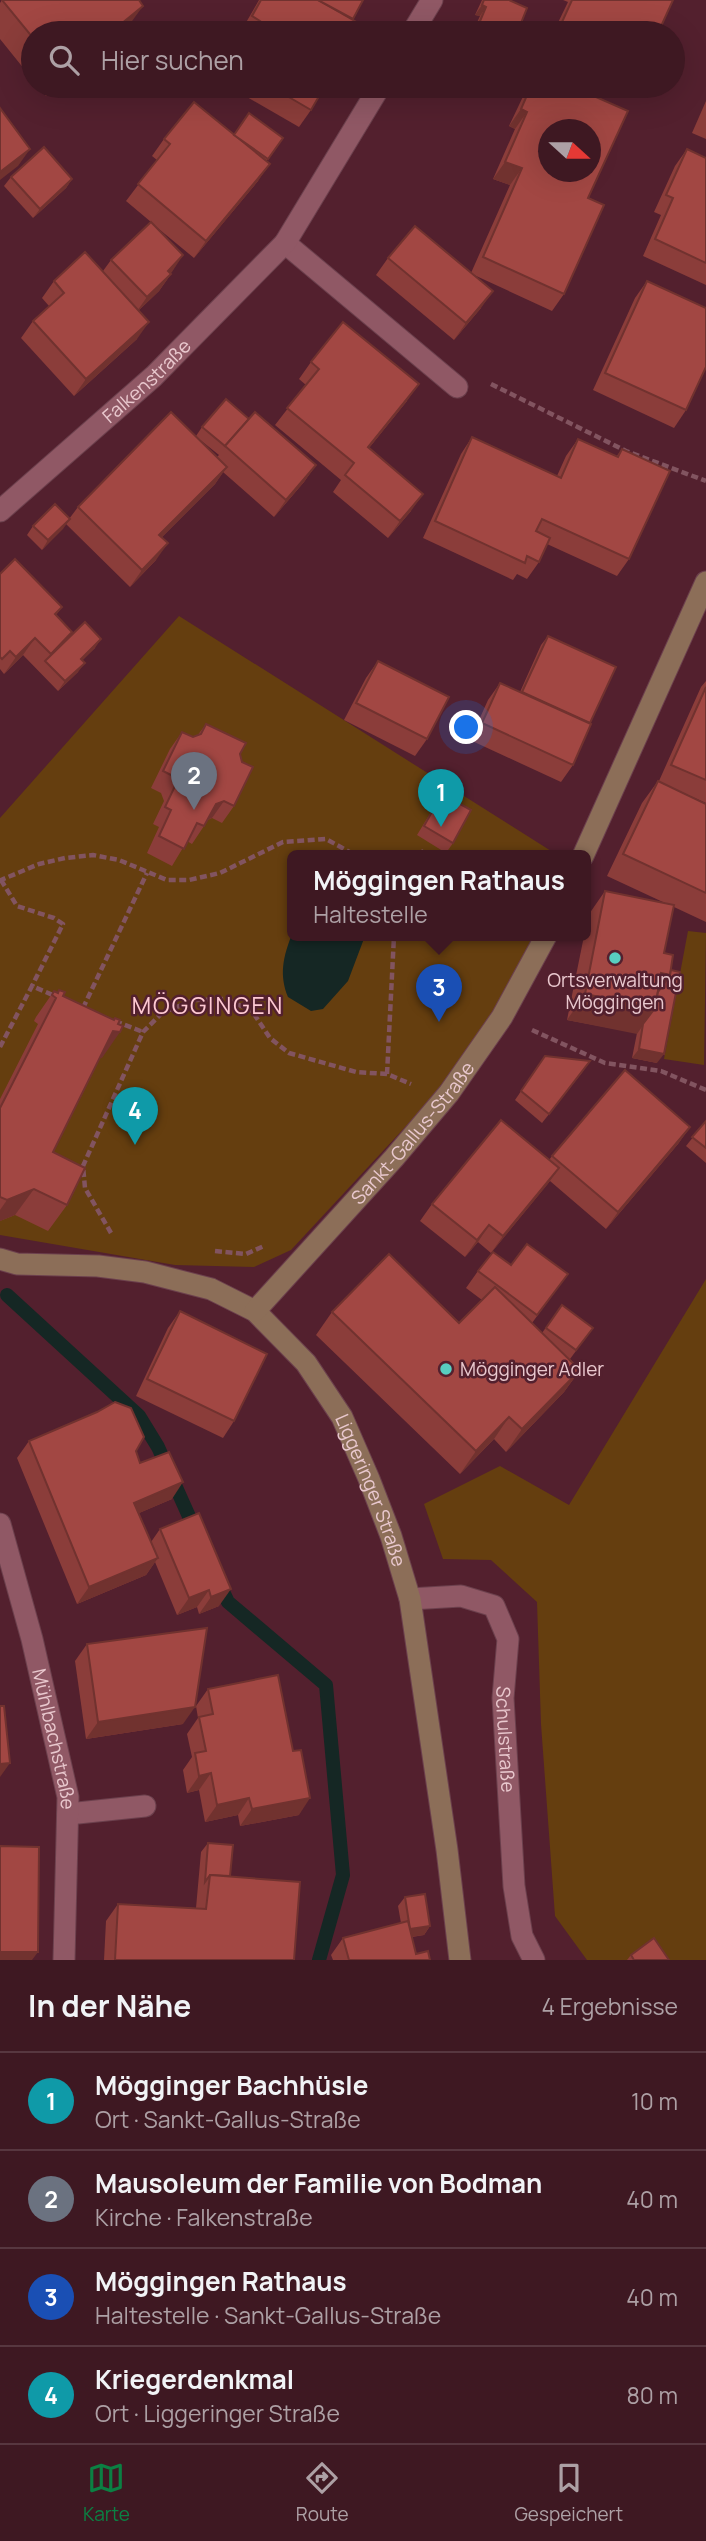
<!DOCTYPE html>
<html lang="de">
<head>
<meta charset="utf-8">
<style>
	body { margin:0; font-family:Manrope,sans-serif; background:#49252f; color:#f1f3f6 }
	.compass { position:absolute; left:538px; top:119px; width:63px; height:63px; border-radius:50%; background:#3e1822; box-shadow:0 7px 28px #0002; rotate:111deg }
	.you { position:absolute; left:467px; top:728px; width:24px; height:24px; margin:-18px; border:5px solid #fff; border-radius:50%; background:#1a73e8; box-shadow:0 0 0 10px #1a73e833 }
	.badge { display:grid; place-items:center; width:46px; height:46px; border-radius:50%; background:#0b8043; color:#fff; font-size:23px; font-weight:700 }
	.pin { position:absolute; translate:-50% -58px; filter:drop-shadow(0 2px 4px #0008) }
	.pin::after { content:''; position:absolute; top:37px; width:24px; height:21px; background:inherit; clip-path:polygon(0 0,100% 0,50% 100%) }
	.popup { position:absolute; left:287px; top:850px; width:304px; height:91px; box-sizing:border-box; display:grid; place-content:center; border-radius:10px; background:#3e1822; filter:drop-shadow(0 2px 5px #0005); font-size:23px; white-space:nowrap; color:#ada0a5 }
	.popup b { font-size:26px; color:#f1f3f6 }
	.popup::after { content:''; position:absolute; left:50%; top:100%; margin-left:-14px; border:14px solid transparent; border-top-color:#3e1822 }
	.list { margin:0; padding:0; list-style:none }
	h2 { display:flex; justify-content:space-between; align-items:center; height:91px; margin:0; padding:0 28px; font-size:30px }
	h2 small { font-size:23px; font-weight:400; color:#ada0a5 }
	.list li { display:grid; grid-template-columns:46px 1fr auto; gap:21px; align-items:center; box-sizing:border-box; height:98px; padding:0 28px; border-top:2px solid #573740 }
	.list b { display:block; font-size:26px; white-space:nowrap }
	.list p { margin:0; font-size:23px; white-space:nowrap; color:#ada0a5 }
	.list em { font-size:23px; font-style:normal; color:#ada0a5 }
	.icon { flex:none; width:38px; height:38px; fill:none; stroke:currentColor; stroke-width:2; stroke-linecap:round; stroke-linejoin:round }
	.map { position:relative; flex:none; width:706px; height:1960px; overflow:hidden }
	.search { position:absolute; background:#3e1822; box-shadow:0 7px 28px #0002; left:21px; right:21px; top:21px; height:77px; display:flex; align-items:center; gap:18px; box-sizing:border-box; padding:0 24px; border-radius:38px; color:#ada0a5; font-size:26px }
	.sheet { height:483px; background:#3e1822 }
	nav { display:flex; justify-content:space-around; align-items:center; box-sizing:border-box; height:98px; border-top:2px solid #573740; background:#3e1822; font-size:19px; color:#ada0a5 }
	nav a { display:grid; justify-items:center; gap:4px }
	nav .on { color:#0b8043 }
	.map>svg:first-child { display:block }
</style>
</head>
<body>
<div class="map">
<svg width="706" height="1960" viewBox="0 0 706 1960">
	<rect width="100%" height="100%" fill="#53202e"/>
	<g fill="#653e0f">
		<path d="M179,616L559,856H292V936H541L486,1040L291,1250L254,1267L175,1265L0,1235V818Z"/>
		<path d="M688,931L706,933L704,1065L664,1059Z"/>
		<path d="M706,1279V1960H587L555,1916L541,1724L537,1602L491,1560L443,1559L424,1504L500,1466L569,1505Z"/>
	</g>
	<path fill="#152724" d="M292,934V936H365L348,981L323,1009L311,1011L288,997C279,975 283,957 292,934Z"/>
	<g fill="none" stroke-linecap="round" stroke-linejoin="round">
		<g stroke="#152724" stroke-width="14">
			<path d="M7,1295L139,1416L158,1447L196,1532"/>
			<path d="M217,1579L228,1602L326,1685L343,1875L319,1960"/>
		</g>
		<defs>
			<path id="lane" d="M68,1814L145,1806"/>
			<g id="street">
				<path d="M412,33L432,0"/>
				<path d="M285,243L457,387"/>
				<path id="s1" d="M0,511L154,376L285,243L380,86"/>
				<path id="s2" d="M0,1524L32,1639L68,1797L64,1960"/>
				<path id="s3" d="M410,1599L461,1596L494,1606L508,1639L503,1698L514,1886L522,1936L534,1960"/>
			</g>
			<g id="secondary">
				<path d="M583,856L706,582"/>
				<path id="s4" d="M0,1259L17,1264L98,1266L145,1272L211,1289L255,1311L306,1363L342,1417L369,1479L391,1536L410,1599L447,1850L460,1960"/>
				<path id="s5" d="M255,1311L394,1158L449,1093L502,1017L546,936"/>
			</g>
		</defs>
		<use href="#lane" stroke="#6c404d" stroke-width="23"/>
		<use href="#street" stroke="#6c404d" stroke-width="23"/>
		<use href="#secondary" stroke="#6c404d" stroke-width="23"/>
		<g stroke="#825460" stroke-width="4.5" stroke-dasharray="7 3.5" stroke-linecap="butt">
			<path d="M491,384L626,451L706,481"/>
			<path d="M420,856L424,850"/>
			<path d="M1,880L17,906L54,918L63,924L32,986"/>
			<path d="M0,882L1,880L39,864L65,858L93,855L119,860L167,880H189L220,873L283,842L326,839L357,856"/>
			<path d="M83,1008L147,873"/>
			<path d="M115,1021L143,1032"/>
			<path d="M532,1030L605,1063L661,1071L706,1090"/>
			<path d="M0,1047L32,986L55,996"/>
			<path d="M387,1074L394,936"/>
			<path d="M111,1233L85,1188L83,1166L143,1032L162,1013L194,1000L226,999L252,1011L270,1038L289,1053L356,1072L387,1074L411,1084"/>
			<path d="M215,1251L246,1254L264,1246"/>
		</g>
		<use href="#lane" stroke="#905865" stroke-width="21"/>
		<use href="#street" stroke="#905865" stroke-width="21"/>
		<use href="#secondary" stroke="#8c6e58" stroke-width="21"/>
	</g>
	<g fill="#8b3d3a" fill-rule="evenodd">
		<path d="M2,0L127,28L121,33H33V80L0,39V3Z"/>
		<path d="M259,0H363L353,20L354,33H240Z"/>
		<path d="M482,0H509L517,33H472L480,16L475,15Z"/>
		<path d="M563,0H673L658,33H553L568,2Z"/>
		<path d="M38,86H58L46,96Z"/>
		<path d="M228,86H325L311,110L299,127Z"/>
		<path d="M528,86H571L588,198L564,294L552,311L474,275L481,308L454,340L376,275L388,258L471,273L510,185L493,179L515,129L509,126Z"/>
		<path d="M601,86H632L624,97Z"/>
		<path d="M706,101V139L692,133Z"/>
		<path d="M234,135L283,138L266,161L258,181L194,258L154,225L171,274L159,291L139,310L137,339L74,396L21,338L33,321L49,306L42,298L54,281L103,271L111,260L151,222L126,201L157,160L152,156L164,139Z"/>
		<path d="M687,149L706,158V285L643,256L661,215L654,212L675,166Z"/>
		<path d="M11,177L72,179L66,188L33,218L4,186Z"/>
		<path d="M647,281L686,410L674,428L593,390L635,298Z"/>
		<path d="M311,362L407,401L369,448L411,511L388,538L333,492L341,480L275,425L306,385L299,379Z"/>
		<path d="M249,419L316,465L304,482L274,517L223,472L215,484L162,537L156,560L130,587L66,524L42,550L27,535L33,526L69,519L78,507L196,436L202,427ZM199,439L219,455L217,457Z"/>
		<path d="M472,437L557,476L566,456L578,439L616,457L622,449L629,559L617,576L547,544L539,562L527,579L517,574L513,580L423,538L461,454Z"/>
		<path d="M0,574L62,607L56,615L72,632L65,642L95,648L82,660L78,672L58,691L23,655L4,674L0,669Z"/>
		<path d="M548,636L590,723L573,765L561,782L470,740L488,700L500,683L520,692L541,645Z"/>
		<path d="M378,661L427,739L415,756L344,720L366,678Z"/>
		<path d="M706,681V803L672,788L706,804V922L674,907L664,953L657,1063L632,1058L637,1033L567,1020L584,936H586L587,917L605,891L665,903L607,876L642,803L658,781H659L701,687Z"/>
		<path d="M206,724L240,754L234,806L222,823L212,818L208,820L192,844L187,841L172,866L147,853L159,827L153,824L164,801L161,793L151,788L170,749L182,732L193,737L197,736Z"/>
		<path d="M442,794L453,843L446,853L417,835Z"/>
		<path d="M59,990L102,1058L100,1057L53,1152L67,1205L48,1231L15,1215L0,1221V1099L38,1024L34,1021L36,1017L54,991L57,993Z"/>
		<path d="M545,1056L584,1070L542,1123L515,1100Z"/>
		<path d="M706,1121V1163L686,1146Z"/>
		<path d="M690,1127L678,1144L606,1229L550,1181L491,1253L478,1242L465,1257L420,1221L432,1204L549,1160L552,1156Z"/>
		<path d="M511,1265L568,1274L532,1323L542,1333L562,1305L593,1328L570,1359L580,1370L564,1392L506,1452L494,1439L460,1474L316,1335L332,1312L459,1323L482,1300L466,1288L478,1271Z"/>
		<path d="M180,1311L234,1421L223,1438L136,1396L168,1328Z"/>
		<path d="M29,1441L136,1451L140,1463L172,1499L139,1513L151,1542L160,1529L199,1513L219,1606L199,1614L197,1607L177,1615L155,1562L146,1575L77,1604L17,1458Z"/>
		<path d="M87,1644L183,1724L86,1739L75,1661Z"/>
		<path d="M208,1689L299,1815L240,1826L238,1815L205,1822L199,1790L187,1793L183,1770L192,1757L187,1734L198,1718L196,1706Z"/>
		<path d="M208,1843L230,1876L294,1960H104L106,1921L118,1904L196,1908L201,1852Z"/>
		<path d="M405,1897L430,1926L424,1935L412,1937L416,1954L430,1960H333L331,1955L343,1938L401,1923L398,1906Z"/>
		<path d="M631,1955L669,1960H627Z"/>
	</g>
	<g fill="#71322f">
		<path d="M482,5L486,7L480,16L475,15Z"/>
		<path d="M143,6L127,28L121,33H110Z"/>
		<path d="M53,86H58L46,96Z"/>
		<path d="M521,109L527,112L515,129L509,126Z"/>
		<path d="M30,149L18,166L0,180V172Z"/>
		<path d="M505,162L522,168L510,185L493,179Z"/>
		<path d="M270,164L258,181L194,258L206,241Z"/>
		<path d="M72,179L66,188L33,218L40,209Z"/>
		<path d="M183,255L172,272L156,288L168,271Z"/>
		<path d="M171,274L159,291L135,314L147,297Z"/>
		<path d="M493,291L481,308L454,340L466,323Z"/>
		<path d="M149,322L137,339L74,396L86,379Z"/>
		<path d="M419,384L407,401L356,464L368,447Z"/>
		<path d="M316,465L304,482L274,517L286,500Z"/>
		<path d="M227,467L215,484L147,552L159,535Z"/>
		<path d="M423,494L411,511L388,538L400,521Z"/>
		<path d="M70,519L63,529L42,550L48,540Z"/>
		<path d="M168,543L156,560L130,587L142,570Z"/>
		<path d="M72,632L60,649L45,661L51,654Z"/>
		<path d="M35,638L23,655L4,674L16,657Z"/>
		<path d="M101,639L95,648L75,668L81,659Z"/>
		<path d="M85,663L78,672L58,691L65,681Z"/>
		<path d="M224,801L212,818L204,821L216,804Z"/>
		<path d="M661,973L670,975L652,1001Z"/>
		<path d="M585,994L655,1008L637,1034L567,1020Z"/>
		<path d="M113,1031L120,1032L102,1058L95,1057Z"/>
		<path d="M639,1049L664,1054L657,1063L632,1058Z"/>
		<path d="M690,1127L678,1144L606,1229L618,1212Z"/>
		<path d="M559,1168L547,1185L491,1253L503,1236Z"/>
		<path d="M34,1189L15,1215L0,1221V1210L7,1200Z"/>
		<path d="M489,1225L478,1242L465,1257L477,1240Z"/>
		<path d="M580,1370L564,1392L506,1452L522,1429Z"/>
		<path d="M509,1417L494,1439L460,1474L476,1451Z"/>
		<path d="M183,1482L172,1499L123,1520L134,1503Z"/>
		<path d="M158,1558L146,1575L77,1604L89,1587Z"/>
		<path d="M231,1589L219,1606L199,1614L211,1597Z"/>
		<path d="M209,1590L197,1607L177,1615L189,1598Z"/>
		<path d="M195,1707L183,1724L86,1739L98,1722Z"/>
		<path d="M10,1763L0,1777V1764Z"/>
		<path d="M211,1773L199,1790L187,1793L199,1776Z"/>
		<path d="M249,1798L238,1815L205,1822L217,1805Z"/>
		<path d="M310,1798L299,1815L240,1826L252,1809Z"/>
		<path d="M430,1926L424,1935L403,1938L409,1929Z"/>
		<path d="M0,1952H38L32,1960H0Z"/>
	</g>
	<g fill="#a24743" stroke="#71322f" stroke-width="2" fill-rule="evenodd">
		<path d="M2,0H139L143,6L110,33H33V38Z"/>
		<path d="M261,0H318L360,24L354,33H253L260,21L252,16Z"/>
		<path d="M318,0H363L353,19Z"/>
		<path d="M484,0H509L527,8L517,33H475L486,7L482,5Z"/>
		<path d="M572,0H673L658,33H557Z"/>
		<path d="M270,86H325L311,110Z"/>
		<path d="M531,86H571L628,111L588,198L604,205L564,294L483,257L522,168L505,162L527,112L521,109ZM549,130H591V172H549Z"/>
		<path d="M194,102L270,164L206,241L138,184L170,144L164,139Z"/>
		<path d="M0,108L30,149L0,172Z"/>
		<path d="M249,113L283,138L268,159L234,135Z"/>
		<path d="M44,147L72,179L40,209L11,177Z"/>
		<path d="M687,149L706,158V263L655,239L673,198L666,195Z"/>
		<path d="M151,222L183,255L168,271L171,274L147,297L111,260Z"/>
		<path d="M415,226L493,291L466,323L388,258Z"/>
		<path d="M85,252L149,322L86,379L33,321L64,293L54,281Z"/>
		<path d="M647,281L706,308V367L686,410L605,373Z"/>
		<path d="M343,322L419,384L368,447L423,494L400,521L345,475L354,463L287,408L319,369L311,362Z"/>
		<path d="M226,399L249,419L225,446L202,427Z"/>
		<path d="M171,412L227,467L159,535L168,543L142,570L78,507Z"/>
		<path d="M255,412L316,465L286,500L225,446Z"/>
		<path d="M472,437L561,478L578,439L618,457L622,449L670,471L629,559L542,519L536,531L550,538L539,562L527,556L525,563L435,521Z"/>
		<path d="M55,504L70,519L48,540L33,526Z"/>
		<path d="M15,559L62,607L55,614L72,632L51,654L35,638L16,657L10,651L2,659L0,657V574Z"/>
		<path d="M85,622L101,639L81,659L85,663L65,681L45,661Z"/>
		<path d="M548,636L616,667L590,723L522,692Z"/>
		<path d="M378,661L449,697L427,739L356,703Z"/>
		<path d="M500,683L591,724L573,765L482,723Z"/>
		<path d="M706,687V780L671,765Z"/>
		<path d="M206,724L246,743L240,754L242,762L253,767L234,806L224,801L216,804L204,826L197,823L184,849L159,836L171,810L165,807L176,784L173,776L163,771L182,732L193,737L201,734Z"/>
		<path d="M658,781L706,804V893L623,854Z"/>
		<path d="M442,794L471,810L453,843L424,826Z"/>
		<path d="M605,891L674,905L664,953L673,955L670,975L661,973L655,1008L585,994Z"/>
		<path d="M671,970L680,972L664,1054L639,1049L643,1024L655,1008L658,992L670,975Z"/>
		<path d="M59,990L65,992L63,996L114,1020L115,1018L120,1020L118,1024L123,1026L120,1032L113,1031L53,1152L85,1168L67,1205L34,1189L7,1200L0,1197V1108L56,998L52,995L54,991L58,993Z"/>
		<path d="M545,1056L590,1061L549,1114L521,1091Z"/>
		<path d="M625,1070L690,1127L618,1212L552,1156Z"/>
		<path d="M501,1120L559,1168L503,1236L489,1225L477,1240L432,1204Z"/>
		<path d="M706,1121V1148L692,1137Z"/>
		<path d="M527,1244L568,1274L537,1315L478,1271L493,1252L511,1265Z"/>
		<path d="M389,1254L459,1323L495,1287L580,1370L522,1429L509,1417L476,1451L332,1312Z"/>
		<path d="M562,1305L593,1328L576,1350L546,1328Z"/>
		<path d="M180,1311L267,1354L234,1421L147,1379Z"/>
		<path d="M115,1402L131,1408L144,1437L136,1451L140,1463L169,1452L183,1482L134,1503L158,1558L89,1587L29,1441L97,1412Z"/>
		<path d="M199,1513L231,1589L211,1597L209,1590L189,1598L160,1529Z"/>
		<path d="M207,1628L195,1707L98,1722L87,1644Z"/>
		<path d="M278,1675L293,1751L301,1750L310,1798L252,1809L249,1798L217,1805L211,1773L199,1776L195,1753L206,1751L199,1717L213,1714L208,1689Z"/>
		<path d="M0,1706H4L10,1763L0,1764Z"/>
		<path d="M208,1843L233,1845L230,1876L210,1875L205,1882Z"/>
		<path d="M0,1846L39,1847L38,1952H0Z"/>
		<path d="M210,1875L300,1882L294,1960H115L118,1904L206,1909Z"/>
		<path d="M425,1894L430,1926L410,1929L405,1897Z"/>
		<path d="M408,1921L416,1954L428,1951L430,1960H349L343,1938Z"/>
		<path d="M654,1938L669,1960H634L631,1955Z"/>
	</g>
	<g fill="#58cec0" stroke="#53202e" stroke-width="2.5">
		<circle cx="615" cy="958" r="7"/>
		<circle cx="446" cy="1369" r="7"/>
	</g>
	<g text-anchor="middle" stroke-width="5" stroke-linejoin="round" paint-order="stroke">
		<g font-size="19" fill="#e9c8ce" stroke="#53202e">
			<text dy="7" stroke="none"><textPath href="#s1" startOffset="196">Falkenstraße</textPath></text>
			<text dy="7" stroke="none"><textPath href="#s5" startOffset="238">Sankt-Gallus-Straße</textPath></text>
			<text dy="7" stroke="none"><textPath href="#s4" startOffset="480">Liggeringer Straße</textPath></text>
			<text dy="7" stroke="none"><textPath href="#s2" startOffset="222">Mühlbachstraße</textPath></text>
			<text dy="7" stroke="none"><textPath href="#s3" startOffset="222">Schulstraße</textPath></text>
		</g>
		<g font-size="19" fill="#e9c8ce" stroke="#53202e">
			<text x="615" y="987">Ortsverwaltung<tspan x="615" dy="22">Möggingen</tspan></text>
			<text x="460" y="1376" text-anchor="start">Mögginger Adler</text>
		</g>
		<g font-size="23" letter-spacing="2" fill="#fec9d3" stroke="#53202e">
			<text x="208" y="1014">MÖGGINGEN</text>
		</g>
	</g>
</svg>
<svg class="compass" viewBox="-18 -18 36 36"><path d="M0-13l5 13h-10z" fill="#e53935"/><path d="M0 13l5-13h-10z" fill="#ada0a5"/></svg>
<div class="you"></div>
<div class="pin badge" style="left:441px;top:827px;background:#0f9aa8">1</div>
<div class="pin badge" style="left:194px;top:810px;background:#6b7280">2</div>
<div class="pin badge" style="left:439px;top:1022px;background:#1a4fb4">3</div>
<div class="popup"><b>Möggingen Rathaus</b>Haltestelle</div>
<div class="pin badge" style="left:135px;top:1145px;background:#0f9aa8">4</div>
<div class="search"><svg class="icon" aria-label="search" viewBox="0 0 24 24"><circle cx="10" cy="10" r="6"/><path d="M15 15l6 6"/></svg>Hier suchen</div>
</div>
<section class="sheet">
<h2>In der Nähe<small>4 Ergebnisse</small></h2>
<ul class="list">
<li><span class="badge" style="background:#0f9aa8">1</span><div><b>Mögginger Bachhüsle</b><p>Ort · Sankt-Gallus-Straße</p></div><em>10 m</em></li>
<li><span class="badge" style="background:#6b7280">2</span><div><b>Mausoleum der Familie von Bodman</b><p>Kirche · Falkenstraße</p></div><em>40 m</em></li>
<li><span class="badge" style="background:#1a4fb4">3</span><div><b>Möggingen Rathaus</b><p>Haltestelle · Sankt-Gallus-Straße</p></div><em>40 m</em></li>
<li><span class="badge" style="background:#0f9aa8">4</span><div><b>Kriegerdenkmal</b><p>Ort · Liggeringer Straße</p></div><em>80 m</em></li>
</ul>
</section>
<nav>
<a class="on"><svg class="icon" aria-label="map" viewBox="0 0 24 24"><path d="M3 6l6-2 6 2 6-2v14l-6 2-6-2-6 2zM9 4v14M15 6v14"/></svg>Karte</a>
<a><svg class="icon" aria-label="directions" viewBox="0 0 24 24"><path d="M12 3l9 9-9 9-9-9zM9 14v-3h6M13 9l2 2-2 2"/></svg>Route</a>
<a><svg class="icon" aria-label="saved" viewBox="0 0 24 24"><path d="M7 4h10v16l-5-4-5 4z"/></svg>Gespeichert</a>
</nav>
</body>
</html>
